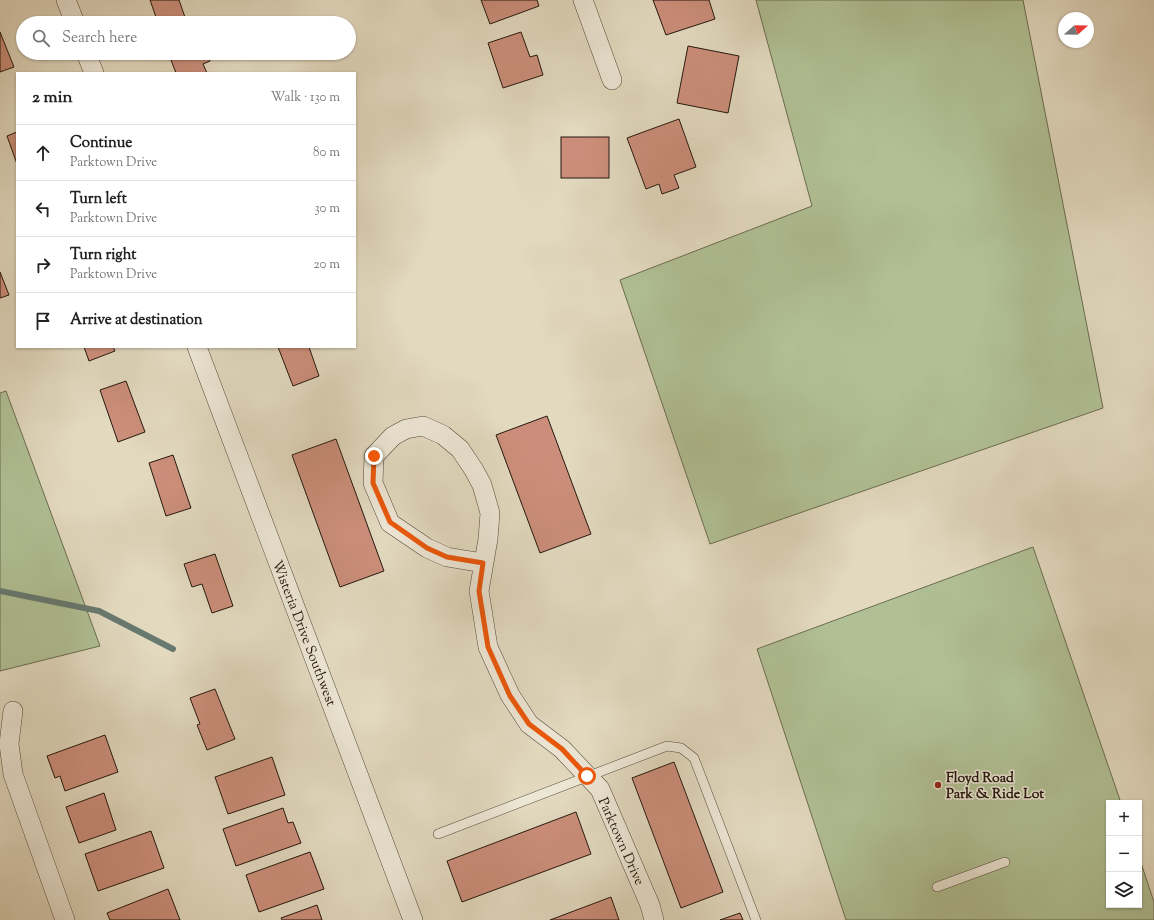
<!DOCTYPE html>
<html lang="en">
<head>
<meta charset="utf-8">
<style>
	body { margin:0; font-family:"Sorts Mill Goudy",serif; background:#f2f2f2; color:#222 }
	.controls { position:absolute; right:12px; bottom:12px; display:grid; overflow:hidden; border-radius:0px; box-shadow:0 1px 3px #0004 }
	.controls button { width:36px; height:36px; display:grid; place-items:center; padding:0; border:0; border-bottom:1px solid #e0e0e0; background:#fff; color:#222; font:20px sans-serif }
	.compass { position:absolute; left:1058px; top:12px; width:36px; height:36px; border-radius:50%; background:#fff; box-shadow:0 1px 3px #0004; rotate:70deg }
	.stop { position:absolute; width:12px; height:12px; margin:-9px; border:3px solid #ea580c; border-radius:50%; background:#fff }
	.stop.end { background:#ea580c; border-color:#fff; box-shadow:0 1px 4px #0008 }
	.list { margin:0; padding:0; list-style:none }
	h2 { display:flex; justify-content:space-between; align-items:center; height:52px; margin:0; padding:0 16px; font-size:17px }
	h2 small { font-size:13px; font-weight:400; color:#767676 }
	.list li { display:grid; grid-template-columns:26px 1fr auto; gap:12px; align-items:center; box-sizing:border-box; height:56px; padding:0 16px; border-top:1px solid #e0e0e0 }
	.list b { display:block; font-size:15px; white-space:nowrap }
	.list p { margin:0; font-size:13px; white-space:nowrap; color:#767676 }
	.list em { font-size:13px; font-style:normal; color:#767676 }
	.icon { flex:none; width:22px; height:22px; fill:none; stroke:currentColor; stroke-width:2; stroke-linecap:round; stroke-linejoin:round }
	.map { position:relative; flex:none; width:1154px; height:920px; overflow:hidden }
	.search { position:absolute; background:#fff; box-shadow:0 1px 3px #0004; left:16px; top:16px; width:340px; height:44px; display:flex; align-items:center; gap:10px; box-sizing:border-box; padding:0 14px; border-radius:22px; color:#767676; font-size:15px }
	.panel { position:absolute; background:#fff; box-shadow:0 1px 3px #0004; left:16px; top:72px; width:340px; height:276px; border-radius:0px }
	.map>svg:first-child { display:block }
</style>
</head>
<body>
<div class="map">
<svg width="1154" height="920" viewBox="0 0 1154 920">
	<rect width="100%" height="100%" fill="#e2d9bf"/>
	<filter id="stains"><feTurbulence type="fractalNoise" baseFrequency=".005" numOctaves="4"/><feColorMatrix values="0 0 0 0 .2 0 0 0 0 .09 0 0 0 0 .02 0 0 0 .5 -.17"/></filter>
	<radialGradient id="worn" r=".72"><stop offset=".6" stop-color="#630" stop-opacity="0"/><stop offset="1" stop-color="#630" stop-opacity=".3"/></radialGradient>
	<g fill="#b0c094" stroke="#6a6c51">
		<path d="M756,0H1023L1103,408L710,544L620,280L812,206Z"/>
		<path d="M6,391L100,646L0,671V393Z"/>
		<path d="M1033,547L1121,803H1109V905H1139V857L1154,902V920H846L757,649Z"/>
	</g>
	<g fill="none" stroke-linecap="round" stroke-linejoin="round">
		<path stroke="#687970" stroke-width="6" d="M0,591L99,611L173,649"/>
	</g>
	<g fill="#cb8e7a" stroke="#24170e">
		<path d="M150,0H179L187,23H158Z"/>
		<path d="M481,0H537L539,6L490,24Z"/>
		<path d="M653,0H709L715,19L666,35Z"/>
		<path d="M0,32L14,67L0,72Z"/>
		<path d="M521,32L530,57L537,55L543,75L503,88L488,43Z"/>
		<path d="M688,46L739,56L728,113L677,103Z"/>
		<path d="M188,53H207L210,61L203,64L207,73H176L171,60Z"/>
		<path d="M679,119L696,167L674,175L679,188L662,194L659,184L646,189L627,138Z"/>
		<path d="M17,132V164L7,136Z"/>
		<rect x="561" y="137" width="48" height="41"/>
		<path d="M0,272L9,295L0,298Z"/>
		<path d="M84,347H113L115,351L89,361Z"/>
		<path d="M278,347H309L319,376L293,386Z"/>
		<path d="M126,381L145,432L118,442L100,390Z"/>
		<path d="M547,416L591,534L540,553L496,435Z"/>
		<path d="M336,439L384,571L340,587L292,455Z"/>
		<path d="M173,455L191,508L166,516L149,463Z"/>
		<path d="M215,554L233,606L212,613L202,584L192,587L184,564Z"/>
		<path d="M215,689L235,739L207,750L197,725L200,724L190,698Z"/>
		<path d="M105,735L118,772L65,791L60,776L55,778L47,756Z"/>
		<path d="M272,757L285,795L228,814L215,777Z"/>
		<path d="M674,762L723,892L681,908L632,778Z"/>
		<path d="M104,793L116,830L79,843L66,807Z"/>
		<path d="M283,808L288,823L293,822L301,843L236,866L223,829Z"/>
		<path d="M576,812L591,854L462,902L447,861Z"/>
		<path d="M151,831L164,868L98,891L85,854Z"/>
		<path d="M310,852L324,889L259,912L246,875Z"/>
		<path d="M168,889L180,920H110L107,913Z"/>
		<path d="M611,897L619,920H550Z"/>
		<path d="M317,905L322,920H282L281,918Z"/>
		<path d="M740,913L743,920H720Z"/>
	</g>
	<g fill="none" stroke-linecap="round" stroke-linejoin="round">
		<defs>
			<g id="lane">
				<path d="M438,834L667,746L681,748L694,758L756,920"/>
				<path d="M937,887L1005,862"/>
			</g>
			<g id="street">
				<path d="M66,0L75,23"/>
				<path d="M583,0L612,80"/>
				<path d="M86,53L94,73"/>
				<path d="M197,347L413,920"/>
				<path d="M483,563L447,557L427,548L390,523L373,483L374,456L393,436L406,429L423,426L443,435L460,449L474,470L482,485L490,513L488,539L479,591L488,647L510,695L529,724L562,749L600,789L650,905L654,920"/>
				<path d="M13,711L9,744L13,774L65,920"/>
			</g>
		</defs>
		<use href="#lane" stroke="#54483a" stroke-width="10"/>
		<use href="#street" stroke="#54483a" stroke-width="20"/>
		<use href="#lane" stroke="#ece6d5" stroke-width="9"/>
		<use href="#street" stroke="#ece6d5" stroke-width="19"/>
	</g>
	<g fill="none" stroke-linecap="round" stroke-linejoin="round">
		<path stroke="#ea580c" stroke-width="5" d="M374,456L373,483L390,522L427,548L447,557L483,563L479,591L488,647L510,696L529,724L562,749L587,776"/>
	</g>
	<circle fill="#8f2418" stroke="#ece6d5" stroke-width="1.5" cx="938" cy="785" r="4"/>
	<g text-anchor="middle" stroke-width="3" stroke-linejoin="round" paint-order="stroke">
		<g font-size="14" fill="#24170e" stroke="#ece6d5">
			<text transform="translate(305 633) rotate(69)" y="5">Wisteria Drive Southwest</text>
			<text transform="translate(622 841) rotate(66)" y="5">Parktown Drive</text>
		</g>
		<g font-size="14" font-weight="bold" fill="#24170e" stroke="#ece6d5" text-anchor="start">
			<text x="946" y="782">Floyd Road<tspan x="946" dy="16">Park &amp; Ride Lot</tspan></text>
		</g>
	</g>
	<rect width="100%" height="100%" filter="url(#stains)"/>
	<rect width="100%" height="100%" fill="url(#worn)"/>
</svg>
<div class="controls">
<button>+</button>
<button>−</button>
<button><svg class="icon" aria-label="layers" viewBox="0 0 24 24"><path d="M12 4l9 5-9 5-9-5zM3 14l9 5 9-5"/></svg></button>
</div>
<svg class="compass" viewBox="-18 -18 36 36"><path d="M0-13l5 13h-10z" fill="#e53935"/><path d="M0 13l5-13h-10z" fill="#767676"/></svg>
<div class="stop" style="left:587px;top:776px"></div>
<div class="stop end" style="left:374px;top:456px"></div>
<div class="search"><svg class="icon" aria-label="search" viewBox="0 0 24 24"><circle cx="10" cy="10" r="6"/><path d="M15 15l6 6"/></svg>Search here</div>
<section class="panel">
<h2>2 min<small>Walk · 130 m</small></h2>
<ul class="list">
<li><svg class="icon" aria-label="ahead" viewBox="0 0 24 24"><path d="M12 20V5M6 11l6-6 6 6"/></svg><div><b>Continue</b><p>Parktown Drive</p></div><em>80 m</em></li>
<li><svg class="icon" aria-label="left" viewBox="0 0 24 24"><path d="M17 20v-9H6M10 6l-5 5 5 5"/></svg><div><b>Turn left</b><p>Parktown Drive</p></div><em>30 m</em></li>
<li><svg class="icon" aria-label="right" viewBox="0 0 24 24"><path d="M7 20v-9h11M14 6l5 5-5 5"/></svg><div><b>Turn right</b><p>Parktown Drive</p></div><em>20 m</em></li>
<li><svg class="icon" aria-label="arrive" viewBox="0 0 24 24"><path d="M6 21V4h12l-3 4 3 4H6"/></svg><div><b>Arrive at destination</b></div></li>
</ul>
</section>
</div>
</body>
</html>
